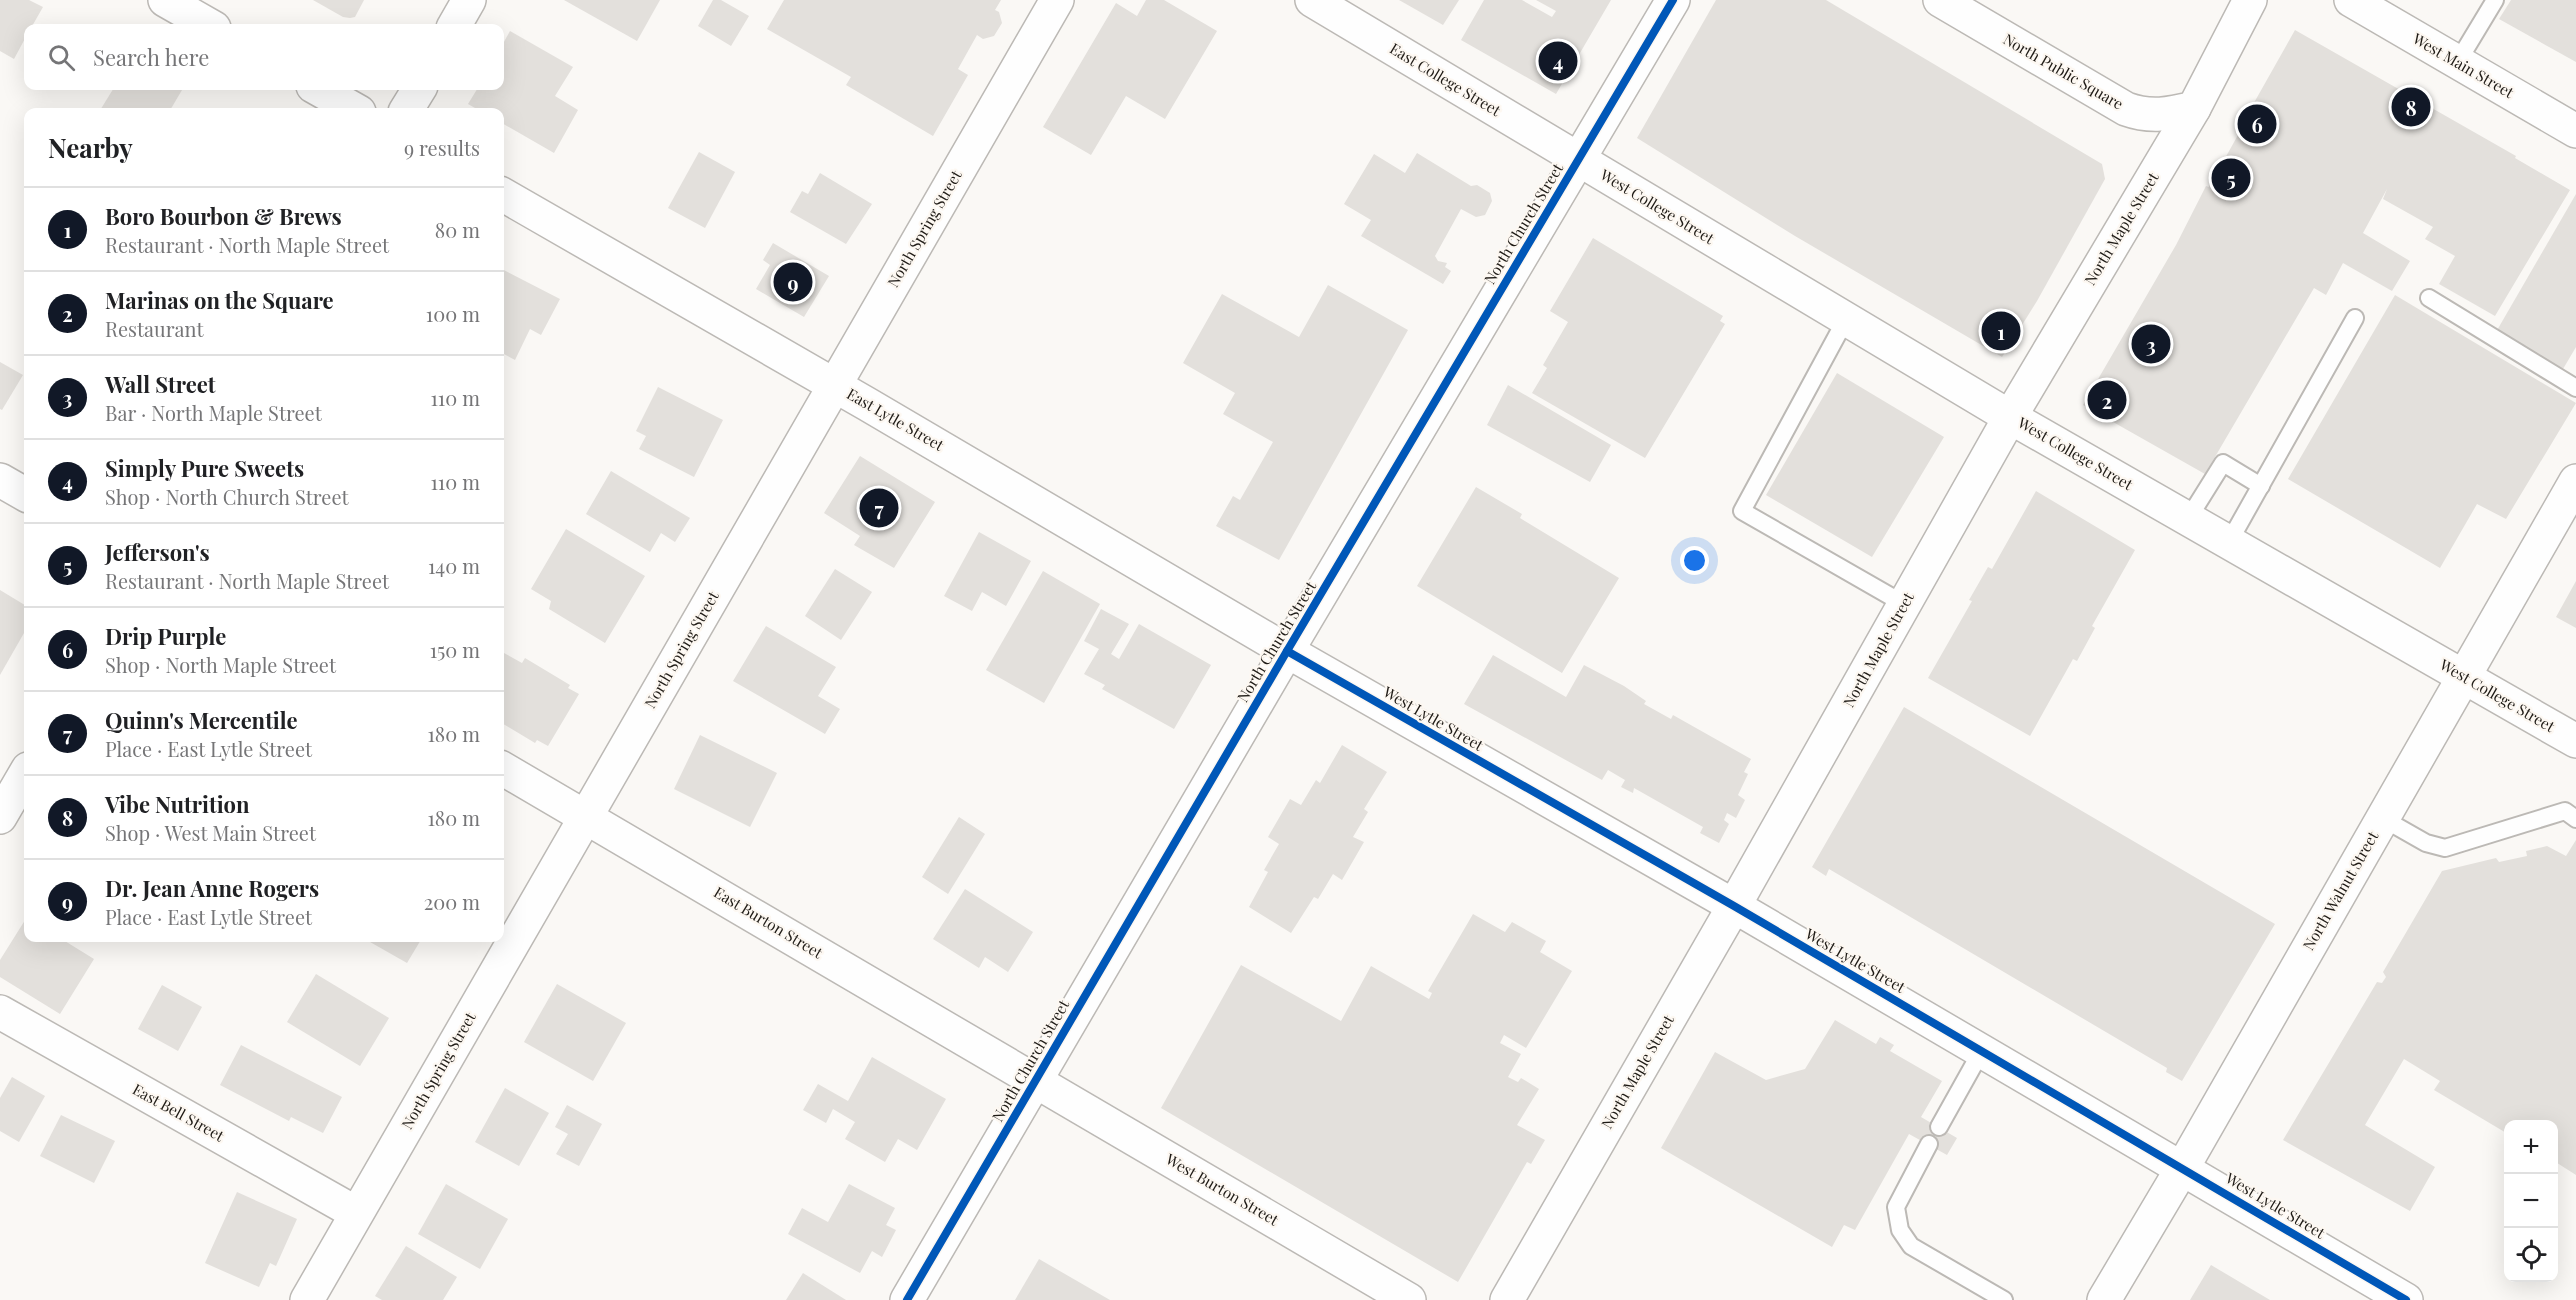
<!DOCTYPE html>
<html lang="en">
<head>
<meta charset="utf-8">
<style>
	body { margin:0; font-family:"Playfair Display",serif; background:#f6f6f6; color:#202124 }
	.controls { position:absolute; right:18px; bottom:18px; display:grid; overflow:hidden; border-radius:12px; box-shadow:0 6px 24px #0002 }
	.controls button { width:54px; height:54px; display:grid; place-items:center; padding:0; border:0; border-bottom:2px solid #e0e0e0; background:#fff; color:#202124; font:30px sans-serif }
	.you { position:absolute; left:1695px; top:561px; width:21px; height:21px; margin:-15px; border:4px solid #fff; border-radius:50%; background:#1a73e8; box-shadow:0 0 0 9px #1a73e833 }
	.badge { display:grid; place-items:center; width:39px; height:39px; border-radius:50%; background:#111827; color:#fff; font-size:20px; font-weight:700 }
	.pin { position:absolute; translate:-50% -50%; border:3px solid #fff; box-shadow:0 2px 6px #0006 }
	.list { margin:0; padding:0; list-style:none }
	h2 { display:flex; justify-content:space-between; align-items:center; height:78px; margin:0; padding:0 24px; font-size:26px }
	h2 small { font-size:20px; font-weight:400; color:#757577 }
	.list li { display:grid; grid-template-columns:39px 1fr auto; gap:18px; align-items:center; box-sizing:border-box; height:84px; padding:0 24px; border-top:2px solid #e0e0e0 }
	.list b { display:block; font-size:22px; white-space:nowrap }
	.list p { margin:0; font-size:20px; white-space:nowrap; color:#757577 }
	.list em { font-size:20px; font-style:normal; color:#757577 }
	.icon { flex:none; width:33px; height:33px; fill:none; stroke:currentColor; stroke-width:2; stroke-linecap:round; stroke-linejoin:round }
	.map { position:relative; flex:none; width:2576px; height:1300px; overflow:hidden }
	.search { position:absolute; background:#fff; box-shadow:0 6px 24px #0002; left:24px; top:24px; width:480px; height:66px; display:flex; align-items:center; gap:15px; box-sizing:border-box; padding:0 21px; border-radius:12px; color:#757577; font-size:22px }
	.panel { position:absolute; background:#fff; box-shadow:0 6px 24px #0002; left:24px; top:108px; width:480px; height:834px; border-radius:12px }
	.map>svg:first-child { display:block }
</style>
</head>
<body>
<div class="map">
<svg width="2576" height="1300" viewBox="0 0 2576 1300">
	<rect width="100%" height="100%" fill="#faf8f5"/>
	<g fill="#e3e0dc">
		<path d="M0,0H29L43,7L31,28H28V33L14,59L0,51Z"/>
		<path d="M313,0H364L355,17L350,18L343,17Z"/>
		<path d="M564,0H660L637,41Z"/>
		<path d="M713,0H721L749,16L731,46L698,26Z"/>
		<path d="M784,0H1001L995,10L999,12L1002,23L994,36L983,39L977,35L958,69L968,75L933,136L846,85L851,77L767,29Z"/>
		<path d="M1146,0H1164L1217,31L1165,119L1126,96L1091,155L1043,127L1116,3L1137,16Z"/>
		<path d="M1399,0H1459L1443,25Z"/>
		<path d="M1484,0H1522L1552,17L1556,11L1536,0H1611L1556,94L1461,40Z"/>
		<path d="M1716,0H1826L2102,164L2105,179L2037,301L2002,357L1795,236L1637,138Z"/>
		<path d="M2511,0H2576V62L2499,19Z"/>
		<path d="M2295,30L2516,156L2515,158L2570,190L2495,316L2439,284L2455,256L2425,239L2433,227L2383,199L2387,189L2363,233L2410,261L2392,291L2343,263L2326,295L2314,288L2205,474L2083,405L2176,245L2206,186L2209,187L2243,126L2242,124Z"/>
		<path d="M510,31L573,67L555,96L578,110L554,153L500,122V112H482L468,104L479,86H500V49Z"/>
		<path d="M115,86H174L182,90L169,112H99Z"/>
		<path d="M699,152L735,172L705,228L668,208Z"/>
		<path d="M1417,153L1471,186L1477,185L1490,193L1492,201L1485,215L1476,217L1461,209L1435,256L1438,261L1447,263L1445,267L1451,271L1443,284L1361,236L1371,220L1344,204L1374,154L1405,173Z"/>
		<path d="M820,173L872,204L846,244L790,212L802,191L808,194Z"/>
		<path d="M2576,194V347L2563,369L2496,332Z"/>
		<path d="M1593,238L1723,316L1720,321L1725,324L1645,458L1532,393L1547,368L1543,365L1568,322L1550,311Z"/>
		<path d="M773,243L829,276L804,317L756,289L770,265L763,260Z"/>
		<path d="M500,268L560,299L541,335L530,329L515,360L500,352Z"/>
		<path d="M1328,285L1408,330L1279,560L1216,526L1233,496L1240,500L1273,442L1223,414L1235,393L1183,363L1222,294L1299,337Z"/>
		<path d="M2395,295L2576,403L2506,519L2477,504L2440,568L2288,479Z"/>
		<path d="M0,362L23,375L2,410L0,409Z"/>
		<path d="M1837,373L1944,437L1872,557L1766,495Z"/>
		<path d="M1508,385L1611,445L1590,482L1487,425Z"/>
		<path d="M658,387L723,420L694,477L639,449L646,436L636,431Z"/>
		<path d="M860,456L935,502L894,568L854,545L860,536L824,513Z"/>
		<path d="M611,471L690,518L675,542L661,533L650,552L586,514Z"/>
		<path d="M1476,487L1522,514L1520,518L1619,578L1562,673L1417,586Z"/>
		<path d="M2036,491L2135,550L2092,626L2095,628L2077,661L2073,659L2030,736L1928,678L1972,601L1969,600L1988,567L1992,569Z"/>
		<path d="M566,529L645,576L605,643L549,609L551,601L531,589Z"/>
		<path d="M979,532L1031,561L1006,606L982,592L972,611L944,596Z"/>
		<path d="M835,569L872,592L841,640L805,616Z"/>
		<path d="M1043,571L1100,604L1044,703L986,670Z"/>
		<path d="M2576,581V628L2556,617Z"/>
		<path d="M0,590L28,607V626L0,675Z"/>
		<path d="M1101,609L1129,624L1111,654L1119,659L1139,624L1211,665L1174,729L1102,689L1105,685L1084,674L1099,649L1084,641Z"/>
		<path d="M766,626L836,667L818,696L840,709L825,734L733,681Z"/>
		<path d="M504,653L522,663L525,658L570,685L568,688L579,694L548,746L537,740L535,743L500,722V661Z"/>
		<path d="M1493,655L1566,697L1584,665L1624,686L1646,701L1644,704L1671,719L1673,715L1751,759L1744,772L1748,774L1738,795L1745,800L1736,818L1727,813L1724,820L1729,824L1719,843L1700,833L1703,827L1634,788L1633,793L1621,787L1625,780L1608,770L1602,780L1464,704Z"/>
		<path d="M1904,707L2275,924L2182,1081L2166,1072L2167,1068L1829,869L1826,876L1812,867Z"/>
		<path d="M700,735L777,773L750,827L674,789Z"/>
		<path d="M1342,745L1387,772L1364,809L1368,812L1353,837L1364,842L1342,880L1333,874L1318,899L1314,897L1291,933L1249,907L1268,872L1264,870L1279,844L1268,837L1290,799L1301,805L1316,780L1320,783Z"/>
		<path d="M959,817L985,834L948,894L922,877Z"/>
		<path d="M2576,840V1175L2554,1161V1124H2508V1134L2434,1090L2440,1081L2404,1059L2365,1125L2435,1167L2410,1211L2283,1140L2377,982L2382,983L2386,977L2383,972L2442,871L2496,858L2499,862L2527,856L2526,851L2547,846L2566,856Z"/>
		<path d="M965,889L1033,932L1008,972L985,957L979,968L933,939Z"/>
		<path d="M1473,914L1505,932L1512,922L1546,941L1540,952L1572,971L1526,1048L1504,1035L1500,1043L1521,1054L1508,1077L1518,1082L1521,1078L1539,1089L1517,1125L1545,1140L1531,1164L1527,1162L1458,1282L1161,1108L1241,965L1341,1021L1371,966L1429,999L1432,993L1428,991Z"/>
		<path d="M27,917L28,938H60L94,959L60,1014L0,977V960Z"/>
		<path d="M363,938H422L407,963Z"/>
		<path d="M316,974L389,1018L360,1066L287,1022Z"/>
		<path d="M557,984L626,1023L593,1081L524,1042Z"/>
		<path d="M162,985L202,1007L178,1051L138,1029Z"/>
		<path d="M1835,1020L1876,1044L1880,1037L1894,1045L1890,1051L1942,1081L1921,1117L1957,1138L1947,1155L1909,1134L1855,1230L1844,1225L1832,1247L1661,1148L1715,1052L1766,1080L1805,1069Z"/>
		<path d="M241,1045L342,1097L323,1133L291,1117L289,1121L220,1085Z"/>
		<path d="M872,1057L946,1099L917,1150L898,1139L885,1162L845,1139L855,1122L833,1109L826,1123L803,1110L818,1084L848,1101Z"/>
		<path d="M12,1077L45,1096L19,1142L0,1131V1098Z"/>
		<path d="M505,1088L549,1113L519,1166L475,1142Z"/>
		<path d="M567,1105L602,1124L579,1166L556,1154L568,1134L555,1127Z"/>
		<path d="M61,1115L115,1141L94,1183L40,1156Z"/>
		<path d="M446,1184L508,1219L480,1269L418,1234Z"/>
		<path d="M849,1184L895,1208L886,1225L896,1230L882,1257L872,1251L860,1273L788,1234L802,1208L828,1222Z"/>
		<path d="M237,1192L297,1219L276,1266L270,1263L259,1287L205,1263Z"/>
		<path d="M406,1246L457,1277L443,1300H382L375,1296Z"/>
		<path d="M1039,1259L1110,1300H1015Z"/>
		<path d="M2211,1265L2270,1300H2190Z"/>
		<path d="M803,1273L846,1300H786Z"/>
	</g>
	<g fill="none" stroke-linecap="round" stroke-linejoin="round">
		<defs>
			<g id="service">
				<path d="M2457,63L2495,0"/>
				<path d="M2429,298L2576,388"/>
				<path d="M1846,319L1742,511L1904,604"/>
				<path d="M2188,519L2223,463L2261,486"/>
				<path d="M2229,542L2355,318"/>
				<path d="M2382,818L2426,843L2445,848L2565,811L2576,819"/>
				<path d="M1939,1127L1982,1050"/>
				<path d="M1929,1144L1896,1207L1900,1230L1911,1246L2004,1300"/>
			</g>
			<g id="minor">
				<path d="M165,0L214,28"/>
				<path d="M1312,0L2010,417L2576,741"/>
				<path d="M453,28L469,0"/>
				<path d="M313,86L359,112"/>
				<path d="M405,112L421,86"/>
				<path d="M500,193L867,404L1287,651L1734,906L2406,1300"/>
				<path d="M0,480L28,496"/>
				<path d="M500,767L1409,1300"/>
				<path d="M0,817L28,769"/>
				<path d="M0,1012L356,1213"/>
				<path d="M307,1300L1057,0"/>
				<path d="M907,1300L1287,651L1673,0"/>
				<path d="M1507,1300L1734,906L2010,417L2194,108"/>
				<path d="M2104,1300L2183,1167L2576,481"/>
			</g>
			<g id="tertiary">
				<path d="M1940,0L2126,109C2151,118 2169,114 2194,108L2250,0"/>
				<path d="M2351,0L2576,131"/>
			</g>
		</defs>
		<use href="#service" stroke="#bcb9b5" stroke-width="20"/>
		<use href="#minor" stroke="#bcb9b5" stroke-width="36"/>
		<use href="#tertiary" stroke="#bcb9b5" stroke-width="36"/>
		<use href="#service" stroke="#fefefe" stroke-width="16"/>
		<use href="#minor" stroke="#fefefe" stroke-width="33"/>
		<use href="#tertiary" stroke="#fefefe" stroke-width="33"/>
		<defs>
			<g id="cycleway">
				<path d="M1287,651L1734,906L2406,1300"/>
				<path d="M907,1300L1287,651L1673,0"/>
			</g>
		</defs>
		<use href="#cycleway" stroke="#fdf8f2" stroke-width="11"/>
		<use href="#cycleway" stroke="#0057b8" stroke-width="8"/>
	</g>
	<g text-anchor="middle" stroke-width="4.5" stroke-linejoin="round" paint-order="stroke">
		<g font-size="15" fill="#1e1a15" stroke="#fdf8f2">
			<text transform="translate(2463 66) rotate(30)" y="5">West Main Street</text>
			<text transform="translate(2063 72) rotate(30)" y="5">North Public Square</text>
			<text transform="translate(1445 80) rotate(31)" y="5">East College Street</text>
			<text transform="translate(1657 207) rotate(31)" y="5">West College Street</text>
			<text transform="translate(1524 224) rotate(-59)" y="5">North Church Street</text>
			<text transform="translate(925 229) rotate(-60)" y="5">North Spring Street</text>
			<text transform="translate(2122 229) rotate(-59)" y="5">North Maple Street</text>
			<text transform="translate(895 420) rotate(30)" y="5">East Lytle Street</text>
			<text transform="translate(2075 454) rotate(30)" y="5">West College Street</text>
			<text transform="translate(1277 642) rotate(-59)" y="5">North Church Street</text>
			<text transform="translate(682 650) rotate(-60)" y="5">North Spring Street</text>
			<text transform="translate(1879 650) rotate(-61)" y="5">North Maple Street</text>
			<text transform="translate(2497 696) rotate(30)" y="5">West College Street</text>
			<text transform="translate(1433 719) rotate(30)" y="5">West Lytle Street</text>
			<text transform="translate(2341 891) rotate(-60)" y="5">North Walnut Street</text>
			<text transform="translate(768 923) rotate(31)" y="5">East Burton Street</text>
			<text transform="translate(1855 961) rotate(30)" y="5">West Lytle Street</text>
			<text transform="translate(1031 1061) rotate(-60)" y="5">North Church Street</text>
			<text transform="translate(439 1071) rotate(-60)" y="5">North Spring Street</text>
			<text transform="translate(1638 1072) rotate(-60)" y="5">North Maple Street</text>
			<text transform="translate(178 1113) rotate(29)" y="5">East Bell Street</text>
			<text transform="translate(1222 1190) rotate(30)" y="5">West Burton Street</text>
			<text transform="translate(2275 1206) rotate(31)" y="5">West Lytle Street</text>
		</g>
	</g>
</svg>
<div class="controls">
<button>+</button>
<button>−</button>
<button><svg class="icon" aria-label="locate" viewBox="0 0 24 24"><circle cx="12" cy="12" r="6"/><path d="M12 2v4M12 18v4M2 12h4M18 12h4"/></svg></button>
</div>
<div class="you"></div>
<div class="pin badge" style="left:2001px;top:331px">1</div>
<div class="pin badge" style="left:2107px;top:400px">2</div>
<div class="pin badge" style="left:2151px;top:344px">3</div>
<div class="pin badge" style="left:1558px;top:61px">4</div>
<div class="pin badge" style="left:2231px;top:178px">5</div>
<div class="pin badge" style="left:2257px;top:124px">6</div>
<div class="pin badge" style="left:879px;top:508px">7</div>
<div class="pin badge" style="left:2411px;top:107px">8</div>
<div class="pin badge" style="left:793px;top:282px">9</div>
<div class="search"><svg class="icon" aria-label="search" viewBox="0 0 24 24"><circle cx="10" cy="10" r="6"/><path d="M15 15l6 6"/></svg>Search here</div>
<section class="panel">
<h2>Nearby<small>9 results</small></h2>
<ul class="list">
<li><span class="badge">1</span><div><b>Boro Bourbon &amp; Brews</b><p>Restaurant · North Maple Street</p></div><em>80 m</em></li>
<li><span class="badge">2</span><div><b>Marinas on the Square</b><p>Restaurant</p></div><em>100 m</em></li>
<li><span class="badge">3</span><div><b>Wall Street</b><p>Bar · North Maple Street</p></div><em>110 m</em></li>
<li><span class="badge">4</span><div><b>Simply Pure Sweets</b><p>Shop · North Church Street</p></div><em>110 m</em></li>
<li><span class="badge">5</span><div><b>Jefferson's</b><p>Restaurant · North Maple Street</p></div><em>140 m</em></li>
<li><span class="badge">6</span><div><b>Drip Purple</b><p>Shop · North Maple Street</p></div><em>150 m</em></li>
<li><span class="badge">7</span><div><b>Quinn's Mercentile</b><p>Place · East Lytle Street</p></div><em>180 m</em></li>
<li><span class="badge">8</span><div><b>Vibe Nutrition</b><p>Shop · West Main Street</p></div><em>180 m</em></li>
<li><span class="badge">9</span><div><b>Dr. Jean Anne Rogers</b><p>Place · East Lytle Street</p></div><em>200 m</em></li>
</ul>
</section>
</div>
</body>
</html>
